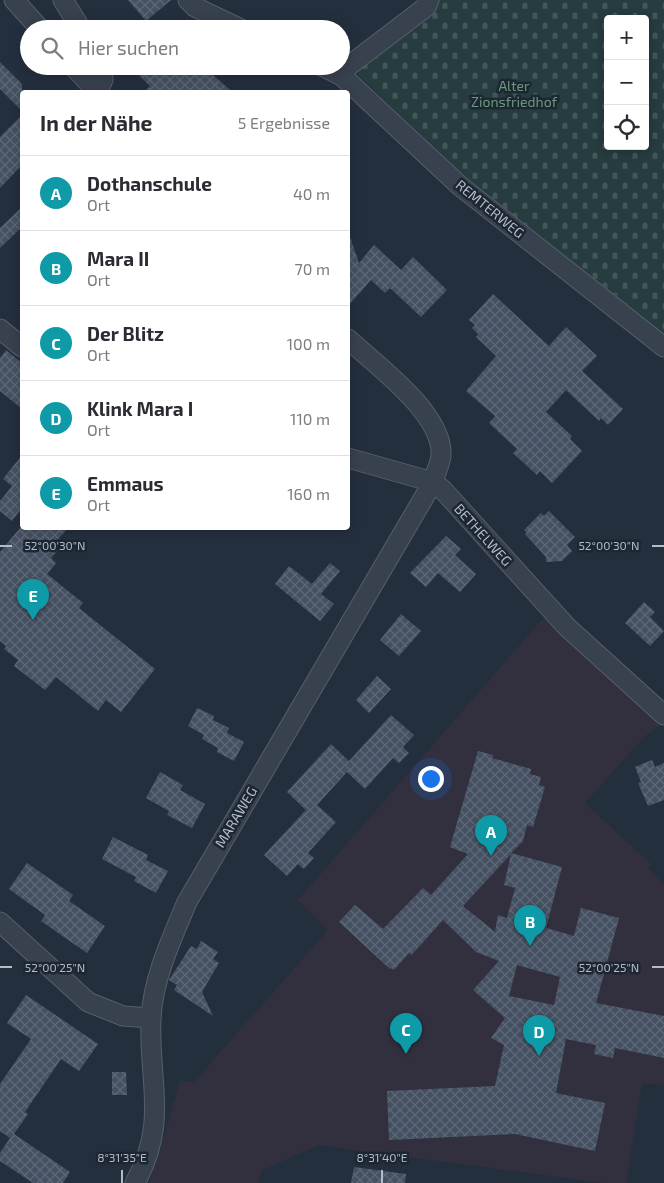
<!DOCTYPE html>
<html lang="de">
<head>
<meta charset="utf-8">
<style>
	body { margin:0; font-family:"Exo 2",sans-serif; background:#f7f7f7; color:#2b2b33 }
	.controls { position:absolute; right:15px; top:15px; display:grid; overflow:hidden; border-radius:5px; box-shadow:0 2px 12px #0003 }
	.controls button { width:45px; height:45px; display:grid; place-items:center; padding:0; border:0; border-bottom:1px solid #e1e1e2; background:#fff; color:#2b2b33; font:25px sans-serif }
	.you { position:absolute; left:430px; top:778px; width:18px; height:18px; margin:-12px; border:4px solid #fff; border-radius:50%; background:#1a73e8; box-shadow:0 0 0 8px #1a73e833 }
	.badge { display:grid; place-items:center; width:32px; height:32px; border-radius:50%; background:#d93025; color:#fff; font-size:16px; font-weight:700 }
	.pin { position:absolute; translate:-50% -41px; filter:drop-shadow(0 1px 2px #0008) }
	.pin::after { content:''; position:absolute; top:26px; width:18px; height:15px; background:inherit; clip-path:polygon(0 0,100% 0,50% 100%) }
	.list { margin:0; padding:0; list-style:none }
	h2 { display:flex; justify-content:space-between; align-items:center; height:65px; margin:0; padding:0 20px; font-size:21px }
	h2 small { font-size:16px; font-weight:400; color:#7c7c81 }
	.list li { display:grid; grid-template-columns:32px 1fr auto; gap:15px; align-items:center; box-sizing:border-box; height:75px; padding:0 20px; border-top:1px solid #e1e1e2 }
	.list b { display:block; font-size:19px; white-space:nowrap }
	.list p { margin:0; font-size:16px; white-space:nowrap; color:#7c7c81 }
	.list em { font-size:16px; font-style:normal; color:#7c7c81 }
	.icon { flex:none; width:28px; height:28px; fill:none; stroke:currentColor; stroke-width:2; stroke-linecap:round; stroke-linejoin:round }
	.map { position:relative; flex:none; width:664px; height:1183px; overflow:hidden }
	.search { position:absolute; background:#fff; box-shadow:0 2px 12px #0003; left:20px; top:20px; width:330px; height:55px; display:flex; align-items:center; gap:12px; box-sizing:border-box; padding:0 18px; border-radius:28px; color:#7c7c81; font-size:19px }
	.panel { position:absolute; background:#fff; box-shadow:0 2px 12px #0003; left:20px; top:90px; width:330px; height:440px; border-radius:5px }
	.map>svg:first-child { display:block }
</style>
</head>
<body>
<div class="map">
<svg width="664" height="1183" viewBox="0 0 664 1183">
	<defs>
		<pattern id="cemetery-stones" width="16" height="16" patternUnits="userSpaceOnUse" patternTransform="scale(1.25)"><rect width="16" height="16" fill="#263c3f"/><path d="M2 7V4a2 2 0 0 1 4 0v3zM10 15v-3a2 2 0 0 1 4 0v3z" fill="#435659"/></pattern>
		<pattern id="building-cross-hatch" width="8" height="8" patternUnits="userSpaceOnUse" patternTransform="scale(1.25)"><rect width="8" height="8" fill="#455162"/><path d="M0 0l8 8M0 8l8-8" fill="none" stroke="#5d6877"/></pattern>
	</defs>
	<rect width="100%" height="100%" fill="#242f3e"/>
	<path fill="#32303f" d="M545,616L640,706L662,724L645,736L585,803L651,864L648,868L664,884V1085L642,1083L626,1183H604L318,1145L261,1171L259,1183H148L159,1154L180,1081L194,1082L328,930L298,900Z"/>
	<path fill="url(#cemetery-stones)" fill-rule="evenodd" d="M435,0H664V333L470,181L358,75V66ZM608,19H645V146H608Z"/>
	<g fill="url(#building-cross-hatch)" fill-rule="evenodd">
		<path d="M128,0H171L146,21Z"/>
		<path d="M0,62L22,84V111L0,89Z"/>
		<path d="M129,66H219L212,74L232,92H144L150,86Z"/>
		<path d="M22,115V165L0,188V137Z"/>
		<path d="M22,207V227L0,248V228Z"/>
		<path d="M348,237H350L359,263L374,245L401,270L413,257L447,290L421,317L390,288L385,293L371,280L348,306Z"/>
		<path d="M493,294L549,346L566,327L597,356L582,371L623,409L608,425L601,418L599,421L566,390L546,412L572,436L570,439L582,451L552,483L540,471L537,475L513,453L517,449L489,423L495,416L466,391L496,356L476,337L478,334L472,328L475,325L469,320Z"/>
		<path d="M6,350L22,363V409L0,391V358Z"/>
		<path d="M22,455V508L12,521L0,511V501L12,486L3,479Z"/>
		<path d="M549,511L575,537L567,545L572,551L562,561L546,562V557L525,534L527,533L524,530L541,513L544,516Z"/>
		<path d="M20,528H68L53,545L58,550L51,558L56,563L47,574L83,603L79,608L155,669L121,712L106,700L98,711L56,677L45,690L14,666L18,660L4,649L6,646L0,641V552Z"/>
		<path d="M446,536L461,549L455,555L476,574L460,592L438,573L426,587L410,573Z"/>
		<path d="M330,563L340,571L321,594L334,604L320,621L275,584L289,566L312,584Z"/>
		<path d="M644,602L655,612L650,617L664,631L650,646L625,623Z"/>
		<path d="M401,614L421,631L399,656L380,640Z"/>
		<path d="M377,676L391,689L369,713L356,700Z"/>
		<path d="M197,708L214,716L213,720L229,728L227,733L244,742L234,761L217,752L218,748L202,739L204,735L188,726Z"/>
		<path d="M391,715L414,735L403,747L409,753L399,763L393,758L365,789L347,772L317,805L336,822L308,853L314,858L304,869L298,864L287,876L264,855L306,810L287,792L331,744L349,761Z"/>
		<path d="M478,751L493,755L492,758L531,769L530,774L541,777L539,785L545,787L533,827L527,825L523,841L511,853L562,867L546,928L574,936L581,908L619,918L596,1003L664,1016V1058L615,1048L613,1058L594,1054L596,1045L566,1039L556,1093L605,1103L595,1151L515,1134L389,1140L387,1091L495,1086L504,1045L491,1038L505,1018L473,990L499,961L476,952L443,920L417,949L411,955L409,953L394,970L391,968L390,969L339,922L355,905L383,929L423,888L431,895L468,854L450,847ZM511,854L504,885L515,888L507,918L498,915L495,932L463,906ZM517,965L560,977L554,1005L509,996Z"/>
		<path d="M652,760L655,767L664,763V800L648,806L638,783L641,782L635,767Z"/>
		<path d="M160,772L183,785L180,790L205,804L192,828L167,815L169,811L146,798Z"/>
		<path d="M113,837L148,855L146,860L168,871L156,893L134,881L136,877L102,859Z"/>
		<path d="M27,863L73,895L69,901L105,926L87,953L41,921L45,915L9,889Z"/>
		<path d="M201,941L218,952L213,959L219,963L202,992L213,1016L174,990L177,985L169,980L191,946L197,949Z"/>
		<path d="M26,995L98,1044L79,1071L61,1059L25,1112L28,1114L14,1134L70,1172L63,1183H33L0,1161V1153L10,1138L0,1131V1084L31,1039L7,1023Z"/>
		<path d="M112,1072H126L127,1095H112Z"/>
		<path d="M354,1167L406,1174L405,1183H351Z"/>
	</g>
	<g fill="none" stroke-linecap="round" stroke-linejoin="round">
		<defs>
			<g id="minor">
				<path d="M14,0L40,29"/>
				<path d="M63,0L81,29"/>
				<path d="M188,0L195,7L241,29"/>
				<path d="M73,66L97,92"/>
				<path d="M322,66L342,76L460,186L664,347"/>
				<path d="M338,74L426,7L429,0"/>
				<path d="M97,92L103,80L102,66"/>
				<path d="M0,329L22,347"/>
				<path d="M348,458L433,482L443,490L567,627L664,715"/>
				<path d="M0,922L88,1002L123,1016L151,1018"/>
				<path d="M135,1183C169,1121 148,1081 151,1018C153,978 172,938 187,902L433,482C435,474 440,464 441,456C444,414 376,365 348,339"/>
			</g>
		</defs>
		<use href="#minor" stroke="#565f6c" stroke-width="21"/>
		<use href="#minor" stroke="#38414e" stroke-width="19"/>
	</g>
	<path fill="none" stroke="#b4bcc9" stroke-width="2" d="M0,546H12M652,546H664M0,967H12M652,967H664M122,1170V1183M382,1170V1183"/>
	<g text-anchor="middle" stroke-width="5" stroke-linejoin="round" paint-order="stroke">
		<g font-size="14" fill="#6b9a76" stroke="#1d2633">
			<text x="514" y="91">Alter<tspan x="514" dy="16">Zionsfriedhof</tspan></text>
		</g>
		<g font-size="14" fill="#b4bcc9" stroke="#1d2633">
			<text transform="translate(490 209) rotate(39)" y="5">REMTERWEG</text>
			<text transform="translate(483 535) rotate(48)" y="5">BETHELWEG</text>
			<text transform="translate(236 817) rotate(-59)" y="5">MARAWEG</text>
		</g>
	</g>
	<g font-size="12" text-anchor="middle" fill="#b4bcc9" stroke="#1d2633" stroke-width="5" stroke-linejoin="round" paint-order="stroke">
		<text x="55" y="550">52°00'30"N</text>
		<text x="609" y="550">52°00'30"N</text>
		<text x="55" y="972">52°00'25"N</text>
		<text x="609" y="972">52°00'25"N</text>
		<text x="122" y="1162">8°31'35"E</text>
		<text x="382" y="1162">8°31'40"E</text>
	</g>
</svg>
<div class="controls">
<button>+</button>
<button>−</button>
<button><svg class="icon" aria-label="locate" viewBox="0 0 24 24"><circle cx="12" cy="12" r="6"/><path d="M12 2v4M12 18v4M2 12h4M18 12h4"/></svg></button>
</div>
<div class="you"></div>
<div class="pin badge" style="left:491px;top:856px;background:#0f9aa8">A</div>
<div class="pin badge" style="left:530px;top:946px;background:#0f9aa8">B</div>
<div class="pin badge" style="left:406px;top:1054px;background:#0f9aa8">C</div>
<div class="pin badge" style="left:539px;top:1056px;background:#0f9aa8">D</div>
<div class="pin badge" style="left:33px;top:620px;background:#0f9aa8">E</div>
<div class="search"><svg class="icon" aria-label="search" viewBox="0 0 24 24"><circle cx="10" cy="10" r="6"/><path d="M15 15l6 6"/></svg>Hier suchen</div>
<section class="panel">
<h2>In der Nähe<small>5 Ergebnisse</small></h2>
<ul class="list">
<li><span class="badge" style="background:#0f9aa8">A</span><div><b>Dothanschule</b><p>Ort</p></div><em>40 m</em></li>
<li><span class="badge" style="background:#0f9aa8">B</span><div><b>Mara II</b><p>Ort</p></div><em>70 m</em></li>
<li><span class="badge" style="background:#0f9aa8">C</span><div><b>Der Blitz</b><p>Ort</p></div><em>100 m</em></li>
<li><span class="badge" style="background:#0f9aa8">D</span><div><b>Klink Mara I</b><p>Ort</p></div><em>110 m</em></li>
<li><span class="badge" style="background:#0f9aa8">E</span><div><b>Emmaus</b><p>Ort</p></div><em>160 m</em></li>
</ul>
</section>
</div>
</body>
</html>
